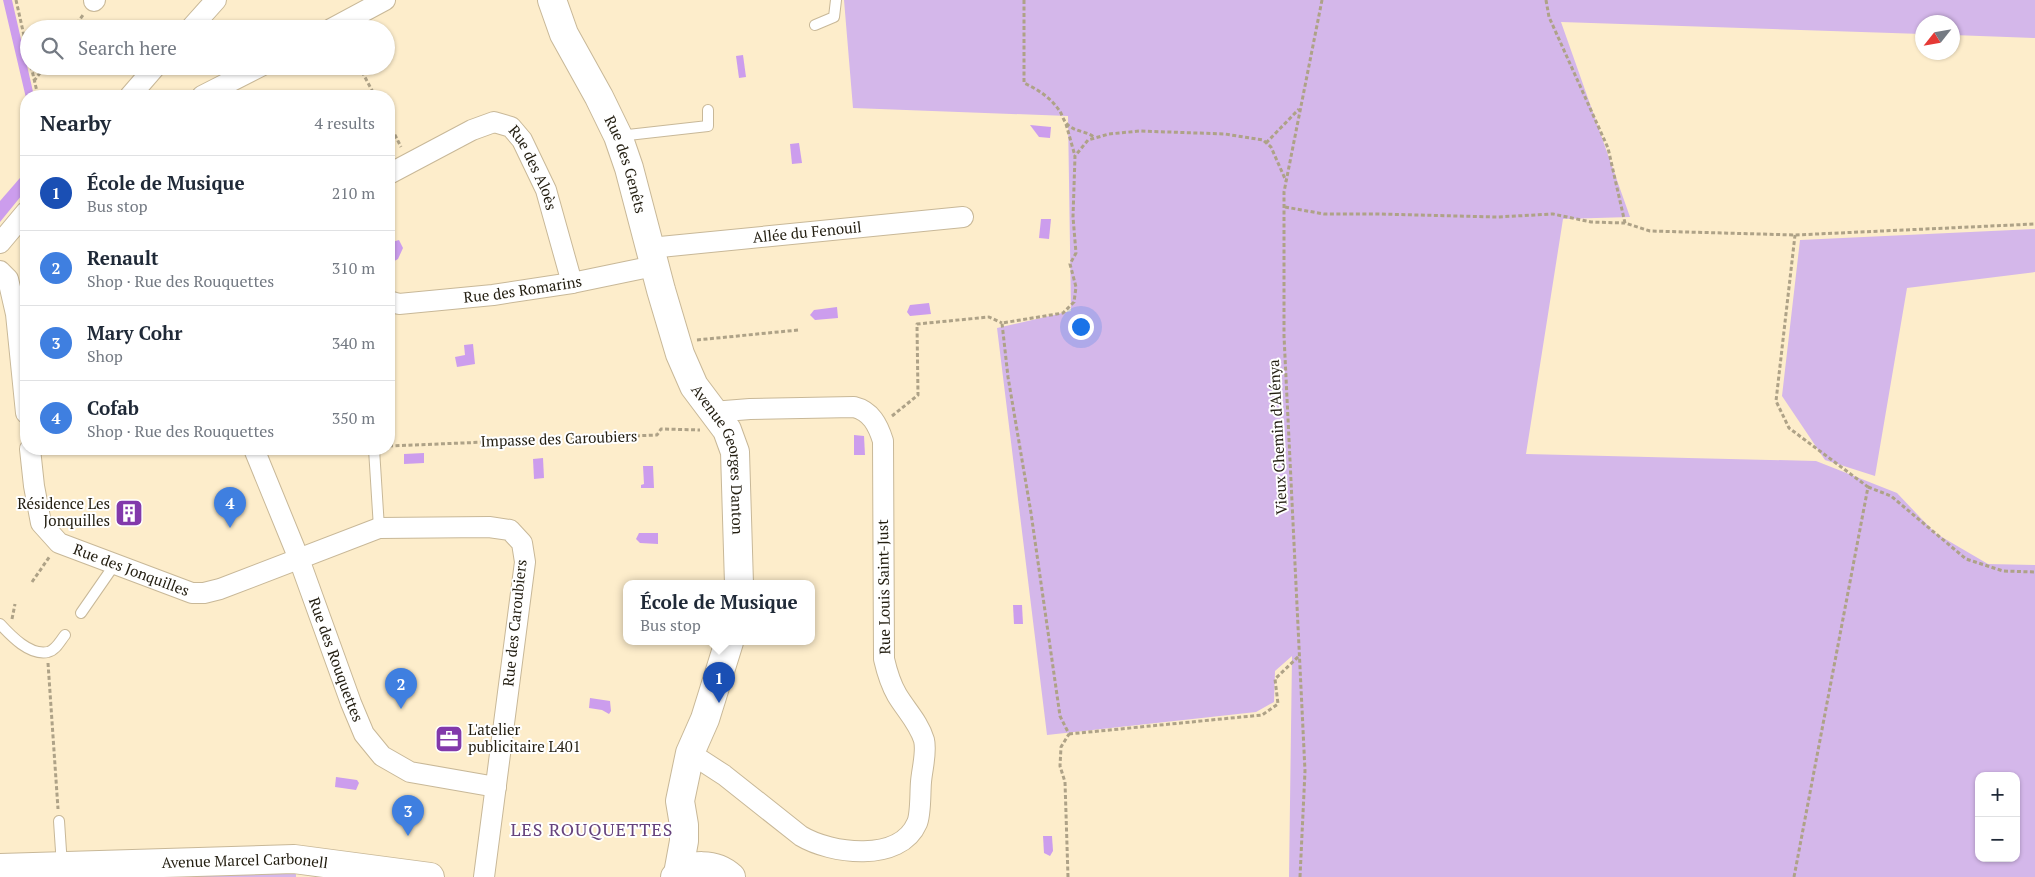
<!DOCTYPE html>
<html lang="en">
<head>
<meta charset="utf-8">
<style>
	body { margin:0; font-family:"PT Serif",serif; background:#f2f2f3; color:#1f2937 }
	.controls { position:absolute; right:15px; bottom:15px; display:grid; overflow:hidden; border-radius:10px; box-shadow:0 1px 4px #0004 }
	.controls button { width:45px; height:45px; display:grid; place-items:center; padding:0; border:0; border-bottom:1px solid #e0e1e3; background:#fff; color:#1f2937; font:25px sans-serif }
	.compass { position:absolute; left:1915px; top:15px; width:45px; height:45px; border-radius:50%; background:#fff; box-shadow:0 1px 4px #0004; rotate:239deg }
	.you { position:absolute; left:1080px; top:326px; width:18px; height:18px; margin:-12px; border:4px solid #fff; border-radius:50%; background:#1a73e8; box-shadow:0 0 0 8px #1a73e833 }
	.badge { display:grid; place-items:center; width:32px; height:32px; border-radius:50%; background:#2563eb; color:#fff; font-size:16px; font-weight:700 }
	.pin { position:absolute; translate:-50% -41px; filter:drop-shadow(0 1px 2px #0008) }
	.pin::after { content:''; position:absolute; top:26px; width:18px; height:15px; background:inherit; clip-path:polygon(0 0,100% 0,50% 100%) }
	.popup { position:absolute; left:623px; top:580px; width:192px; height:65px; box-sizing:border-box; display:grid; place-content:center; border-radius:10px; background:#fff; filter:drop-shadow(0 1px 4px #0005); font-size:16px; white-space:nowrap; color:#747a83 }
	.popup b { font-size:19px; color:#1f2937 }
	.popup::after { content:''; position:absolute; left:50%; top:100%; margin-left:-10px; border:10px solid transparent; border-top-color:#fff }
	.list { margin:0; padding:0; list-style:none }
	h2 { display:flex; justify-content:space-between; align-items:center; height:65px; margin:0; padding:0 20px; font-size:21px }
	h2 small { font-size:16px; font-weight:400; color:#747a83 }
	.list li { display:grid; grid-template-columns:32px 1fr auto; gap:15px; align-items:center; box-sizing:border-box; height:75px; padding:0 20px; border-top:1px solid #e0e1e3 }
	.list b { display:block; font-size:19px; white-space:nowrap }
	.list p { margin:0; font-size:16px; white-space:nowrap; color:#747a83 }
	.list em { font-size:16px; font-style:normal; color:#747a83 }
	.icon { flex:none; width:28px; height:28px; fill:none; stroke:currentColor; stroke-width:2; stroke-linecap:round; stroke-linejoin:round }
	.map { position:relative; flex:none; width:2035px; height:877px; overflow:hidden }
	.search { position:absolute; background:#fff; box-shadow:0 1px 4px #0004; left:20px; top:20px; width:375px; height:55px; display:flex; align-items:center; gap:12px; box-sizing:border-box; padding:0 18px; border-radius:28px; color:#747a83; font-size:19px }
	.panel { position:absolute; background:#fff; box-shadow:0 1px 4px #0004; left:20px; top:90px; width:375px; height:365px; border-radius:20px }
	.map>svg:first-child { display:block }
</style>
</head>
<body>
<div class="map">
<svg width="2035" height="877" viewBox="0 0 2035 877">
	<rect width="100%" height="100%" fill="#fdedcb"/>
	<g fill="#d4b7ea" fill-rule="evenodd">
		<path d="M844,0H2035V38L1953,35L1952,22H1922V34L1561,22L1630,217L1563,219L1526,454L1816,461L1897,493L1935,533L1988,564L2035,565V877H1289L1292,656L1275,671L1274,702L1256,712L1047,735L997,328L1071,311L1068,116L853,108ZM1979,776H2016V858H1979Z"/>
		<path d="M2035,229V272L1907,288L1875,476L1825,460L1782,396L1800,240Z"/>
		<path d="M296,869V877H93Z"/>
	</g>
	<g fill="#cc9ded">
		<path d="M3,0H12L34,96H26V98Z"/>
		<path d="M743,55L746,77L739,78L736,56Z"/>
		<path d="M1030,125L1051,127L1050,138L1039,137Z"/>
		<path d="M799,143L802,163L792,164L790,144Z"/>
		<path d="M26,171V190L0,222V201Z"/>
		<path d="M1041,219H1051L1049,239L1039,238Z"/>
		<path d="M399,240L403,248L398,259L389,264V250L392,242Z"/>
		<path d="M929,303L931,314L910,316L907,312L910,305Z"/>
		<path d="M837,307L838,318L815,320L810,315L814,310Z"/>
		<path d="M473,344L475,364L457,367L455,357L465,355L464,345Z"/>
		<path d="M854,435L864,436L865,455H854Z"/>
		<path d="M424,453V463L404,464V454Z"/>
		<path d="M543,458L544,478L534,479L533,459Z"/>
		<path d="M643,466H653L654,488H641V485L644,484Z"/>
		<path d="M639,533H658V544L640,543L636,539Z"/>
		<path d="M1013,605H1022L1023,624H1014Z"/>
		<path d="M590,698L610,701L611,711L609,714L602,710L589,708Z"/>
		<path d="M336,777L357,780L359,783L356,790L335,787Z"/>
		<path d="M1043,836H1052L1053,851L1050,856L1044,853Z"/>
	</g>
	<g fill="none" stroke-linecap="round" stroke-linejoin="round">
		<defs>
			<g id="lane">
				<path d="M815,25L834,17L836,0"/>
				<path d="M619,136L708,126V110"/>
				<path d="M374,449L379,528"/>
				<path d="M81,613L115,564"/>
				<path d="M0,624C11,636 30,656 48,652C56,650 60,641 65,635"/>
				<path d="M59,821L62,866"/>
			</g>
			<g id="street">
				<path d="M94,1L95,0"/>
				<path d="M190,29L216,0"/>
				<path d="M331,29L385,0"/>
				<path d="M130,96L156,66"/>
				<path d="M202,96L261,66"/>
				<path id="s1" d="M389,174L472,130L494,122L511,127L522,140L546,190L572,283"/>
				<path d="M0,243L26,212"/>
				<path id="s2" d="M650,248L963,217"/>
				<path d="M0,271L8,279L16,314L26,413"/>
				<path id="s3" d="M389,301L399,304L493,295L572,283L654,266"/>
				<path id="s4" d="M30,449L34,486L41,523L59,543L192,593H204L220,589L379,528L489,527L510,530L522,543L525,562L484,877"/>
				<path id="s5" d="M254,449L299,559L351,703L364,734L382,756L410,772L496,787"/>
				<path d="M690,753L724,775L801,836C831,854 900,863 917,823C921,814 920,793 921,782C922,769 927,752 924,740C919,723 906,710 897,695C890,683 887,672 884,659L883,441C878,425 871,411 854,407L750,409L712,412"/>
			</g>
			<g id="secondary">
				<path id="s6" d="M552,0L564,34L599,97L618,136L629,168L661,290L680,354L694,386L727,430L735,452L739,584"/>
				<path id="s7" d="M0,868L294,859L430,877"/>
				<path d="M678,874L684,841V825L680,801L690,753L705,719L729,642"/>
				<path d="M675,877C689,862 716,863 731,877"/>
			</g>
		</defs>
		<use href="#lane" stroke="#c8b898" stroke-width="12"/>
		<use href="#street" stroke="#c8b898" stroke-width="22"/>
		<use href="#secondary" stroke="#c8b898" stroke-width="30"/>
		<g stroke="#aea287" stroke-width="3" stroke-dasharray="4 2.5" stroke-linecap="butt">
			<path d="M16,0L29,58"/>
			<path d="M1024,0V83C1037,89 1050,97 1059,110C1062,114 1063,120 1067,124C1074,132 1088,131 1095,138"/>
			<path d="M1546,0L1549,17L1608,148L1625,223"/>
			<path d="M73,29L83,15"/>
			<path d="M31,66L38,96"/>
			<path d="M359,66L375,96"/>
			<path d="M34,81L45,66"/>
			<path d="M389,123L401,147"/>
			<path d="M1066,124L1075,156"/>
			<path d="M1266,143L1299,109"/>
			<path d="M1285,207L1324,214H1379L1497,217L1553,214L1591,222L1625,223L1650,231L1795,235L2035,224"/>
			<path d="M697,340L798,330"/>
			<path d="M892,416L918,395L917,324L989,317L1002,323"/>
			<path d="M389,446L657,435L661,429L700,430"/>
			<path d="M1868,487L1891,496L1966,559L2003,571L2035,572"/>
			<path d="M32,582L50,556"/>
			<path d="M12,619L15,604"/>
			<path d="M48,663L58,809"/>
			<path d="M1069,734L1262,715L1278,704L1275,679L1299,656"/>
			<path d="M1068,877L1065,782L1060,766L1061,747L1069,734L1060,716L1031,513L1008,377L1002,323L1063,313L1074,302L1076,287L1070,264L1076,253L1073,217L1075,156L1088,140L1109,134L1140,131L1225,134L1263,140L1271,147L1286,181"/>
			<path d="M1300,877L1305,771L1284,336V192L1322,0"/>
			<path d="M1794,877L1868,487L1789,428L1776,401L1795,235"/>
		</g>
		<use href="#lane" stroke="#fff" stroke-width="10"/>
		<use href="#street" stroke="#fff" stroke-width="20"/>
		<use href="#secondary" stroke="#fff" stroke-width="28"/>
	</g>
	<defs>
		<symbol id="building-square" viewBox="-11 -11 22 22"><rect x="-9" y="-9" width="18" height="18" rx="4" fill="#8239ab" stroke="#fff"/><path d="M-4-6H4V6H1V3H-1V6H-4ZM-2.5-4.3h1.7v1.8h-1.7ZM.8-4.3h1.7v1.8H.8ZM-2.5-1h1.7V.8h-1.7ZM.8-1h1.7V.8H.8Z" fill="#fff"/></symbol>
		<symbol id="office-square" viewBox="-11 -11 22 22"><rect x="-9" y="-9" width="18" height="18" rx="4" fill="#8239ab" stroke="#fff"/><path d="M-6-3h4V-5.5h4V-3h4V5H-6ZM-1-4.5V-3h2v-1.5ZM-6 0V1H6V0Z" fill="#fff"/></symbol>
	</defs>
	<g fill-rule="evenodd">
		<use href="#building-square" x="113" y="497" width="32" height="32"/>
		<use href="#office-square" x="433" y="723" width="32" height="32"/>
	</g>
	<g text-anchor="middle" stroke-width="4" stroke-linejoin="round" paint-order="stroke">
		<g font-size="15" fill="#221d10" stroke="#fff">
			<text dy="5" stroke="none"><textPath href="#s6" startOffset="181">Rue des Genêts</textPath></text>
			<text dy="5" stroke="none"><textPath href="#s1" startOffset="182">Rue des Aloès</textPath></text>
			<text dy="5" stroke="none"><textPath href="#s2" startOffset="158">Allée du Fenouil</textPath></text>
			<text dy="5" stroke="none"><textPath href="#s3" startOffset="135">Rue des Romarins</textPath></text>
			<text transform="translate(1278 437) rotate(-93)" y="5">Vieux Chemin d’Alénya</text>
			<text transform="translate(559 439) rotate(-2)" y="5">Impasse des Caroubiers</text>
			<text dy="5" stroke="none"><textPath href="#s6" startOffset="494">Avenue Georges Danton</textPath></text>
			<text dy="5" stroke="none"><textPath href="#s4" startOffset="179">Rue des Jonquilles</textPath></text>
			<text transform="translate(884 587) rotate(-91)" y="5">Rue Louis Saint-Just</text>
			<text transform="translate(515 623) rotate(-84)" y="5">Rue des Caroubiers</text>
			<text dy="5" stroke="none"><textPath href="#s5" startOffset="226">Rue des Rouquettes</textPath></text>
			<text dy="5" stroke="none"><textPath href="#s7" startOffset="245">Avenue Marcel Carbonell</textPath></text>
		</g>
		<g font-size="15" fill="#221d10" stroke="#fff" text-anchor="end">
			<text x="110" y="509">Résidence Les<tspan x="110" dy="17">Jonquilles</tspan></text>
			<text x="468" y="735" text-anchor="start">L'atelier<tspan x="468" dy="17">publicitaire L401</tspan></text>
		</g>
		<g font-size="18" letter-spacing="1" fill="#66437d" stroke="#fff">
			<text x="592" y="836">LES ROUQUETTES</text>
		</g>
	</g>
</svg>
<div class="controls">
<button>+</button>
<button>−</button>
</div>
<svg class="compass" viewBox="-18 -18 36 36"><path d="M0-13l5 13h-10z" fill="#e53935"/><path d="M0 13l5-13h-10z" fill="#747a83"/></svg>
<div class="you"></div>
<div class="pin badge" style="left:719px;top:703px;background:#1a4fb4">1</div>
<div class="popup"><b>École de Musique</b>Bus stop</div>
<div class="pin badge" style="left:401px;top:709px;background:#3f7fe0">2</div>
<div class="pin badge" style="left:408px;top:836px;background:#3f7fe0">3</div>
<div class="pin badge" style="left:230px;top:528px;background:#3f7fe0">4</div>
<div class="search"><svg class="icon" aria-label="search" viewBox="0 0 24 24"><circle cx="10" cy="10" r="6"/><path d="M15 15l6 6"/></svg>Search here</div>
<section class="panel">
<h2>Nearby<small>4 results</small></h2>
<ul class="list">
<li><span class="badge" style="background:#1a4fb4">1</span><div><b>École de Musique</b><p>Bus stop</p></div><em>210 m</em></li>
<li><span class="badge" style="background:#3f7fe0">2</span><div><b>Renault</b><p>Shop · Rue des Rouquettes</p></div><em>310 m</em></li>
<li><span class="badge" style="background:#3f7fe0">3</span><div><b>Mary Cohr</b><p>Shop</p></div><em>340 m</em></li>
<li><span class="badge" style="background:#3f7fe0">4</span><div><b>Cofab</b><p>Shop · Rue des Rouquettes</p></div><em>350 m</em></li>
</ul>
</section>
</div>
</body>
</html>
